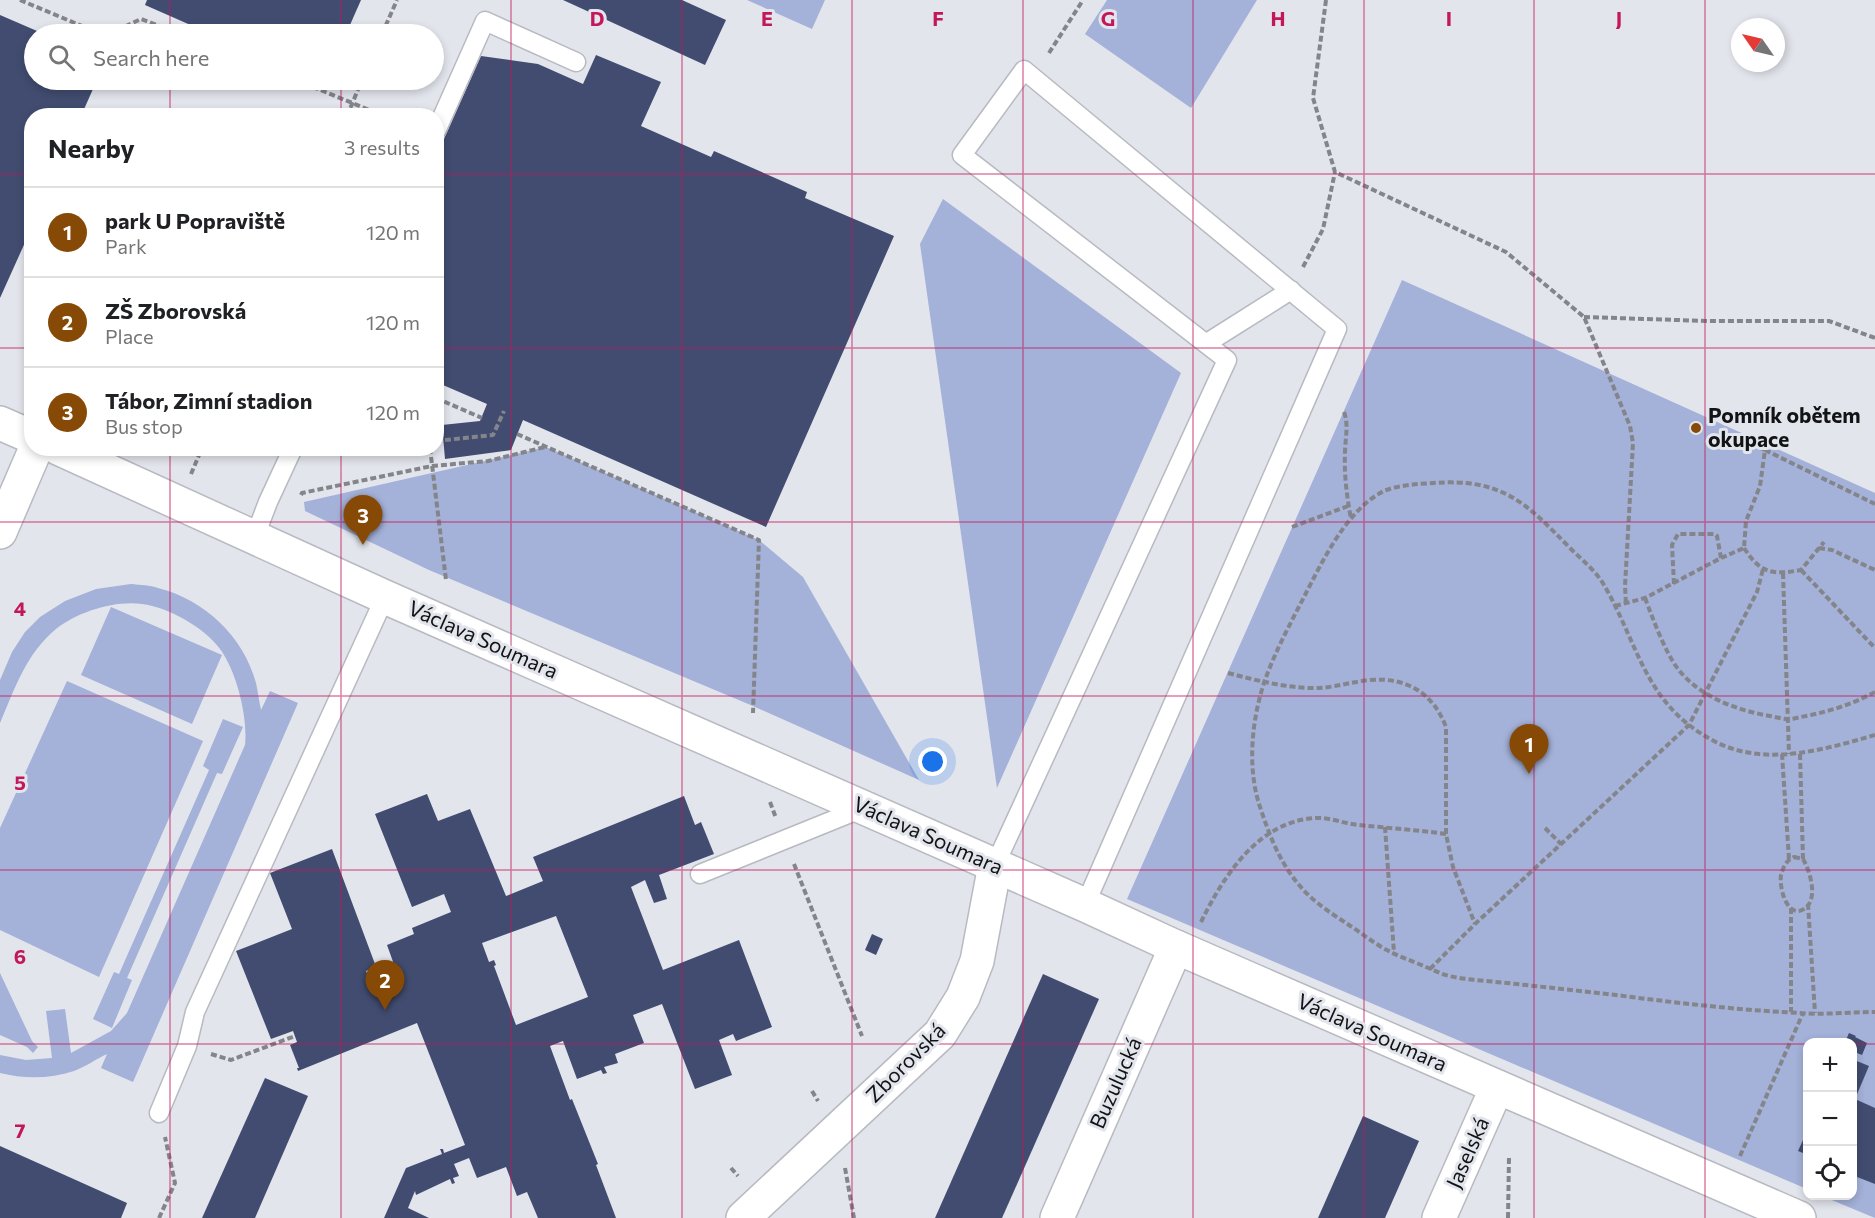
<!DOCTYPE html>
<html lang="en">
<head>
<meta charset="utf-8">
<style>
	body { margin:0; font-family:Commissioner,sans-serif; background:#f6f6f6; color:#202124 }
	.controls { position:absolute; right:18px; bottom:18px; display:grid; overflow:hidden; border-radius:12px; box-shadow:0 3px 9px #0003 }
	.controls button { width:54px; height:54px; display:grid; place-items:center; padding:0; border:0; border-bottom:2px solid #e0e0e0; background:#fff; color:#202124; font:30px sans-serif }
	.compass { position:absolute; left:1731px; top:18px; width:54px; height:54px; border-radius:50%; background:#fff; box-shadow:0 3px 9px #0003; rotate:304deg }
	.you { position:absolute; left:933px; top:762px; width:21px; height:21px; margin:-15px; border:4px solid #fff; border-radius:50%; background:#1a73e8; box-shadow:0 0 0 9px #1a73e833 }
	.badge { display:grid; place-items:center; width:39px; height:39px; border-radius:50%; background:#864a06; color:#fff; font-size:20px; font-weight:700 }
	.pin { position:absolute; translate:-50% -50px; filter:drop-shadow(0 2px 3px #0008) }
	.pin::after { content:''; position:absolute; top:32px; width:21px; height:18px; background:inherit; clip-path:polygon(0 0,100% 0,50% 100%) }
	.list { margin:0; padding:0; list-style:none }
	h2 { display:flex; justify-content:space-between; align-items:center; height:78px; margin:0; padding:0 24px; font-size:26px }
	h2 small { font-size:20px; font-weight:400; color:#757577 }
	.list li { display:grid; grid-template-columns:39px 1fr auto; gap:18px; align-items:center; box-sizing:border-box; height:90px; padding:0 24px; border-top:2px solid #e0e0e0 }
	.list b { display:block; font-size:22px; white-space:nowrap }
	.list p { margin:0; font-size:20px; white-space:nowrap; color:#757577 }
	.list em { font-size:20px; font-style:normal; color:#757577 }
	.icon { flex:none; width:33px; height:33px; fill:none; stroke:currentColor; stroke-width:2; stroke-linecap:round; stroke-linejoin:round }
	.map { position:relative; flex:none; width:1875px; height:1218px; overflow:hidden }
	.search { position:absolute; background:#fff; box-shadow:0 3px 9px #0003; left:24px; top:24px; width:420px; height:66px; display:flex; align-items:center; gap:15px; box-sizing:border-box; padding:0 21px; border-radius:33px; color:#757577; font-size:22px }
	.panel { position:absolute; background:#fff; box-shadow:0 3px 9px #0003; left:24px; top:108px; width:420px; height:348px; border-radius:24px }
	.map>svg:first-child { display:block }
</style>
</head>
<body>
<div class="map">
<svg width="1875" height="1218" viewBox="0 0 1875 1218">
	<rect width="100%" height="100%" fill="#e3e5ed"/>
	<g fill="#a4b1d8">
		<path d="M747,0H825L812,29Z"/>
		<path d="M1107,0H1257L1191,108L1085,34Z"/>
		<path d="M943,199L1181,373L997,788L920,244Z"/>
		<path d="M1402,280L1875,493V1218L1822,1196H1852V1042H1808L1807,1189L1127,899Z"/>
		<path d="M546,447L759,540L803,577L919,780L753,706L429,570L305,511L304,502Z"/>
		<path d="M131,584C140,585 150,585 158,588C205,600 243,636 256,683C258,692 259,701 261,710L270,691L298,703L133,1082L101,1068L107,1054C96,1059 85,1067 74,1071C50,1079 24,1079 0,1073V1055L26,1060L52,1058L46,1011L65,1009L71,1053L111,1031L127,1013L245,745C248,718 237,672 220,649C205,628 168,607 142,604C115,600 77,612 56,629C26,654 15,688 0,723V680L12,652L25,632L40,617L65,601L96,589Z"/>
		<path d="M111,607L222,655L192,724L81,675Z"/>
		<path d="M67,681L203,741L99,977L0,930V828Z"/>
		<path d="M223,719L243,727L222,774L217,773L127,978L132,980L112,1028L93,1019L114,972L119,974L209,770L203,766Z"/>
		<path d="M0,973L32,1041L38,1047L33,1053L27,1047L0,1035Z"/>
	</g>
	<g fill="#414c70" fill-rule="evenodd">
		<path d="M147,0H361L346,34H211L145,5Z"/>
		<path d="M563,0H682L726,20L705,65Z"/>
		<path d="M0,15L44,34H34V80H97L81,116H32V227L0,298Z"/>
		<path d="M596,55L661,82L641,126L711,157L714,151L807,192L805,198L894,236L766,527L523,420L511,450L445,459L442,425L480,421L487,404L436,382V157L481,56L538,64L583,84Z"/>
		<path d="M427,794L438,821L470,809L506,896L543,881L533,857L684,796L695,825L701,822L714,854L659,875L667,899L654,903L645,880L631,887L663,970L739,940L772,1027L736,1041L733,1034L719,1040L732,1075L695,1089L662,1004L633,1015L644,1043L615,1054L618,1063L604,1067L607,1073L603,1074L601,1070L577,1079L563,1041L550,1046L570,1100L572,1099L598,1164L596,1165L616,1218H538L527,1192L517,1196L506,1167L477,1178L469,1158L454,1164L459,1176L453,1178L455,1183L452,1184L450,1179L416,1195L415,1191L408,1208L429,1218H384L406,1168L442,1154L440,1149H443L444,1153L465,1145L417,1023L298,1071L297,1068H299L290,1045L297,1042L293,1031L271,1039L236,951L292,929L270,873L332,849L375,964H377L378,966L366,971L370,980L396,970L387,945L414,934L412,928L451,912L444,894L412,907L375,814ZM556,916L588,997L516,1025L494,966L496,965L494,960L489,962L482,943Z"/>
		<path d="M872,934L883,939L876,955L865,950Z"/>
		<path d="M1043,974L1099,999L1002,1218H935Z"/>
		<path d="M1849,1033L1856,1036L1855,1037L1867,1043L1862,1055L1852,1051V1042H1845Z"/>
		<path d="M1852,1059L1869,1066L1855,1099L1875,1108V1184L1852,1175Z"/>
		<path d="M265,1078L308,1096L255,1218H202Z"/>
		<path d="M1363,1116L1419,1141L1385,1218H1318Z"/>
		<path d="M1808,1129V1155L1798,1151Z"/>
		<path d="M0,1146L127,1203L121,1218H0Z"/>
	</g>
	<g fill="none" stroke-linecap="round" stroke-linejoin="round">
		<defs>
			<g id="lane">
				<path d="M436,131L485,21L576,62"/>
				<path d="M1207,343L1291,290"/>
				<path d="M255,536L268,502L293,448"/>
				<path d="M995,865L1227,360L962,155L1024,70L1337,329L1085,905"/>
				<path d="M700,874L863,808"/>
				<path d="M159,1113L187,1046L195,1012L385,597"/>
			</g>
			<g id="street">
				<path d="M0,423L32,437"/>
				<path d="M58,448L385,597L1085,905L1176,947L1799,1218"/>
				<path d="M0,532L36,448"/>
				<path d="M743,1218L940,1034L963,997L977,961L995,865"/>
				<path d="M1057,1218L1176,947"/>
				<path d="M1439,1218L1497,1087"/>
			</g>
		</defs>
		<use href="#lane" stroke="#b7bac1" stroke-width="21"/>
		<use href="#street" stroke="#b7bac1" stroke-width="36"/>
		<g stroke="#83858a" stroke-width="4" stroke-dasharray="6 3" stroke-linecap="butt">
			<path d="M20,0L101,34"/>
			<path d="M1326,0L1313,98L1335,172L1506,252L1584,317L1630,426L1633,443L1625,586L1626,604"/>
			<path d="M109,34L141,19L181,34"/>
			<path d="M382,34L397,0"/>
			<path d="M1049,53L1083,0"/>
			<path d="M296,80L384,116"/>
			<path d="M347,116L362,80"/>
			<path d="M1303,267L1323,229L1335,172"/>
			<path d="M1584,317L1708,321H1829L1875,338"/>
			<path d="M436,398L482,418"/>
			<path d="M1344,412C1349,425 1345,439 1345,453C1344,476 1347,497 1351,519"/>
			<path d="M517,434L759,540L753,713"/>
			<path d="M1735,437L1765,450"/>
			<path d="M436,441L493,435L504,411"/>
			<path d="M430,448L446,580"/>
			<path d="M191,474L202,448"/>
			<path d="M301,495L302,493L432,466L488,461L545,447"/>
			<path d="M1292,527L1348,506"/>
			<path d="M1744,548C1761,574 1772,575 1801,570L1824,542"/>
			<path d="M1819,548L1832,550L1875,570"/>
			<path d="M1801,570L1875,648"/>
			<path d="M1783,573L1789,754"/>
			<path d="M1674,584L1672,545L1678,534H1715L1717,536L1721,558"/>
			<path d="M1645,598C1653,619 1665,652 1678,669C1700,697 1736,710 1770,716C1776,717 1782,719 1788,719C1794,719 1800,717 1806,716C1831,711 1853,704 1875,692"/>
			<path d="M1615,606L1645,598L1721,558L1744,548L1746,521L1760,486L1765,450L1875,504"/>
			<path d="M1228,673C1255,680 1282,687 1310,688C1331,689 1349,682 1370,680C1407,677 1433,693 1446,727V834L1453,867L1475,924"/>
			<path d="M1875,735C1823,750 1763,768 1712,740C1644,703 1639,645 1604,585C1596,571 1582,560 1570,548C1525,502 1502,478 1433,483C1418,484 1398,485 1384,491C1347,509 1322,562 1304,597C1290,624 1275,652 1265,680C1252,718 1247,765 1259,804C1269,834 1279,862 1300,886C1314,903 1334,915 1352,927C1364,935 1375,944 1387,950C1399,957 1413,961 1426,967C1434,970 1441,974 1449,976C1468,980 1488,981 1507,983C1544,987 1580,991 1616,995C1677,1003 1738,1010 1800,1013C1824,1015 1850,1012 1875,1012"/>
			<path d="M1782,754L1789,859"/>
			<path d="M1800,754L1803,859"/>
			<path d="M770,802L776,818"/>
			<path d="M1385,827L1394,953"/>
			<path d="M1545,828L1561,844"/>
			<path d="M1794,857L1803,859C1810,871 1820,902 1802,910C1786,917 1779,886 1781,875C1783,868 1786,860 1794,857Z"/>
			<path d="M794,864L862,1036"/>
			<path d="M1808,904L1815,1013"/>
			<path d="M1791,908V1012"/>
			<path d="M1201,922C1224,875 1260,819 1318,818C1332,818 1346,824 1359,825C1388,828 1417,830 1446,834"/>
			<path d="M1430,969L1475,924L1689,725L1757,592L1763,569"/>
			<path d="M211,1054L231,1060L295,1036"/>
			<path d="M812,1091L818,1101"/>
			<path d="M1740,1156L1803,1013"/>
			<path d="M731,1168L738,1176"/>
			<path d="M845,1168L854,1218"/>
			<path d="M159,1218L175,1183L165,1137"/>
			<path d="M1508,1218L1509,1157"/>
		</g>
		<use href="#lane" stroke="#fff" stroke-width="18"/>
		<use href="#street" stroke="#fff" stroke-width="33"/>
	</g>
	<path fill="none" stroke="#c2185b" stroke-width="1.5" stroke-opacity="0.55" d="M170,0V34M341,0V34M511,0V1218M682,0V1218M852,0V1218M1023,0V1218M1193,0V1218M1364,0V1218M1534,0V1218M1705,0V1218M170,80V116M341,80V116M0,174H32M436,174H1875M0,348H32M436,348H1875M170,448V1218M341,448V1218M0,522H1875M0,696H1875M0,870H1875M0,1044H1808M1852,1044H1875"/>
	<circle fill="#864a06" stroke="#e3e5ed" stroke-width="2" cx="1696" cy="428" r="6"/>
	<g text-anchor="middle" stroke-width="6" stroke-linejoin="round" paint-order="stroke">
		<g font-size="21" font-weight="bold" fill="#121315" stroke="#e3e5ed" text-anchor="start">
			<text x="1708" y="423">Pomník obětem<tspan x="1708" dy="24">okupace</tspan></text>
		</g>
		<g font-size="21" fill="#121315" stroke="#e3e5ed">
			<text transform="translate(483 640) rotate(24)" y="7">Václava Soumara</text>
			<text transform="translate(928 836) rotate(24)" y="7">Václava Soumara</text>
			<text transform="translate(1372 1033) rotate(24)" y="7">Václava Soumara</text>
			<text transform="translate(906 1063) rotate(-45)" y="7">Zborovská</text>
			<text transform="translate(1116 1083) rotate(-66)" y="7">Buzulucká</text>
			<text transform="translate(1468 1153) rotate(-66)" y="7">Jaselská</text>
		</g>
	</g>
	<g font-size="20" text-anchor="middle" font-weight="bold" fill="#c2185b" stroke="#e3e5ed" stroke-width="6" stroke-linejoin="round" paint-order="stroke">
		<text x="597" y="26">D</text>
		<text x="767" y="26">E</text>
		<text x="938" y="26">F</text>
		<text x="1108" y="26">G</text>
		<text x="1278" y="26">H</text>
		<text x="1449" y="26">I</text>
		<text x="1619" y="26">J</text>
		<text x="20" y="616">4</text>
		<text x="20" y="790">5</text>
		<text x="20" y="964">6</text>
		<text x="20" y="1138">7</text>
	</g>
</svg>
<div class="controls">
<button>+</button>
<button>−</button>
<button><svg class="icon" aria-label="locate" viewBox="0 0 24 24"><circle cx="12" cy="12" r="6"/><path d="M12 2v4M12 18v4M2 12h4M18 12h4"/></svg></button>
</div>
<svg class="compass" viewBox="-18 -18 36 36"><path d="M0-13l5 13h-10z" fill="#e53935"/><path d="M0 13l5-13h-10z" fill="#757577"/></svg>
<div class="you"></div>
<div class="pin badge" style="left:1529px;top:774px">1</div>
<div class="pin badge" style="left:385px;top:1010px">2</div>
<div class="pin badge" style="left:363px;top:545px">3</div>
<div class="search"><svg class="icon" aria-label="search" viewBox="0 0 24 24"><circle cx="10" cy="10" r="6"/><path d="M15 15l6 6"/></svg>Search here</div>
<section class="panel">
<h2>Nearby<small>3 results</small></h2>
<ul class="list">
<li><span class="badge">1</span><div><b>park U Popraviště</b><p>Park</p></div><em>120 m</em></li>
<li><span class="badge">2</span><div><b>ZŠ Zborovská</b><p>Place</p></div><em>120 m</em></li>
<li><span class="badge">3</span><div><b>Tábor, Zimní stadion</b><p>Bus stop</p></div><em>120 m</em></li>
</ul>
</section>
</div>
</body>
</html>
